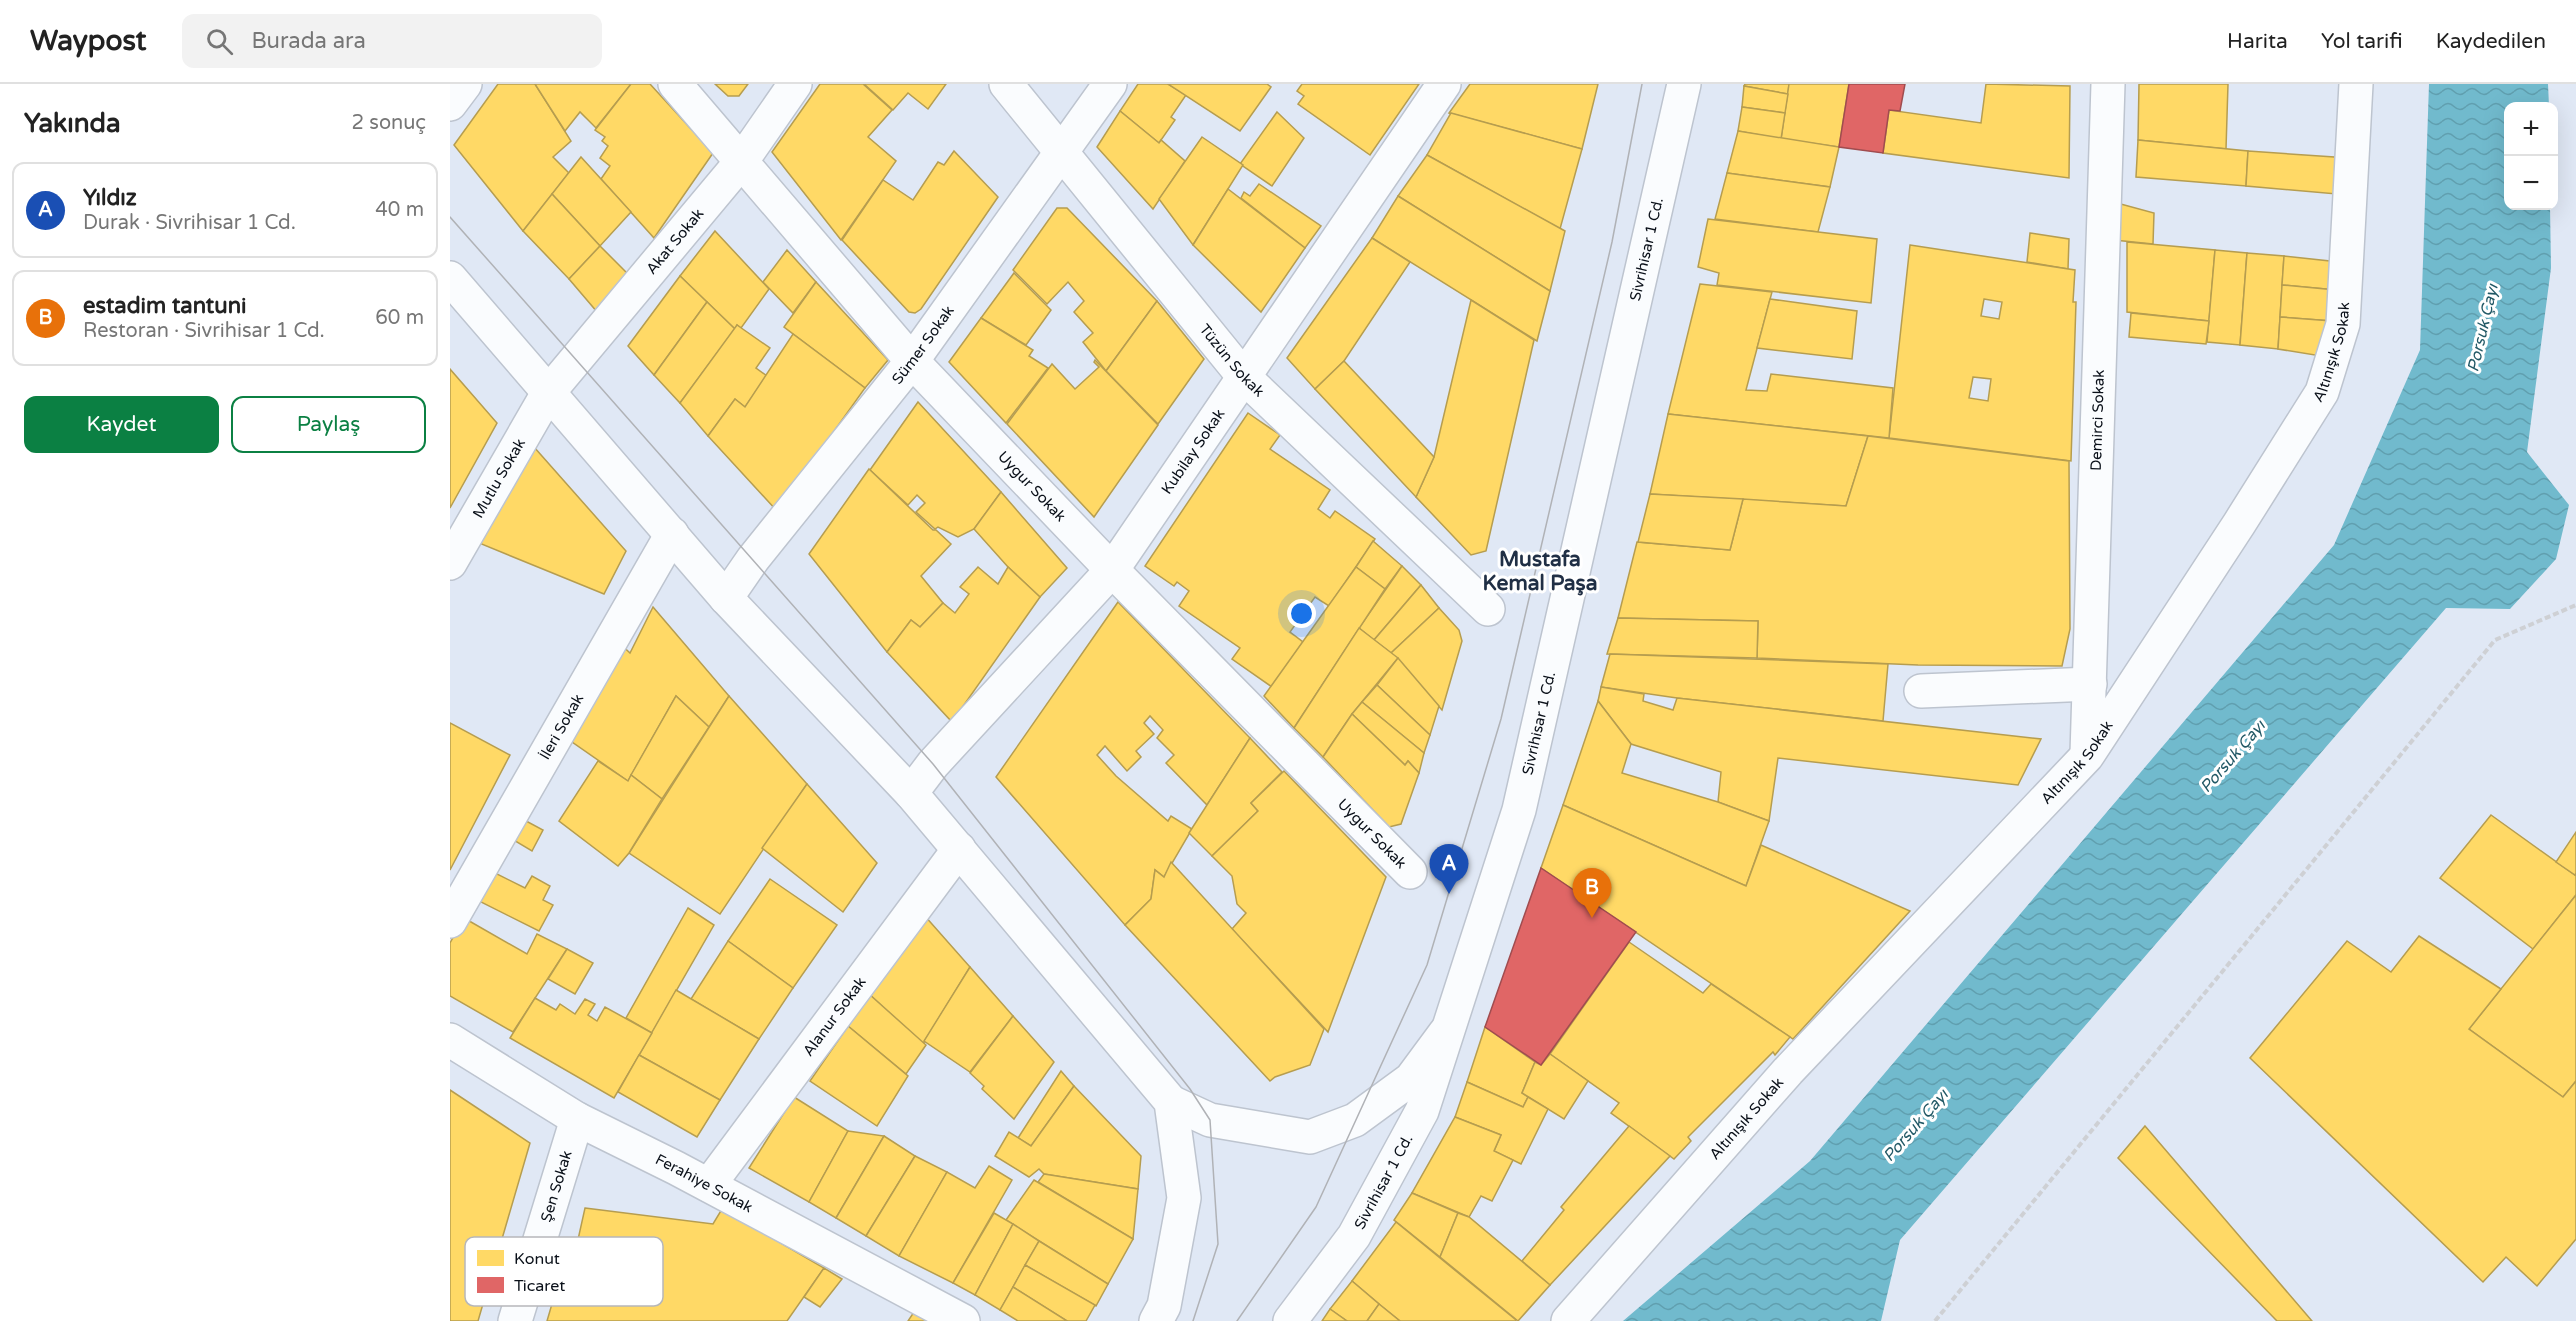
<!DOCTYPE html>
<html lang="tr">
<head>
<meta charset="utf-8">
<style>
	body { margin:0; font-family:"Varela Round",sans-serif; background:#f2f2f2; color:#222 }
	.controls { position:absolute; right:18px; top:18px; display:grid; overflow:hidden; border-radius:12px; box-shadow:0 6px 24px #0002 }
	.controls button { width:54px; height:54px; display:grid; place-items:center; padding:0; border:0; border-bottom:2px solid #e0e0e0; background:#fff; color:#222; font:30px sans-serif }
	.you { position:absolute; left:852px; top:530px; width:21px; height:21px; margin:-15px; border:4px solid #fff; border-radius:50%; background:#1a73e8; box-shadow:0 0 0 9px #1a73e833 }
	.badge { display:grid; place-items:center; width:39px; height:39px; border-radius:50%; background:#0b8043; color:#fff; font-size:20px; font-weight:700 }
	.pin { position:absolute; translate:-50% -50px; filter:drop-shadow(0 2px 3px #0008) }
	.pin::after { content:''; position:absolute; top:32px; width:21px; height:18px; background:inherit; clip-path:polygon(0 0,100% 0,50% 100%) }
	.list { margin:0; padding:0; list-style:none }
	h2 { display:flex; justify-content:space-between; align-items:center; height:78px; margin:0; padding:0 24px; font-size:26px }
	h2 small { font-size:20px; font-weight:400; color:#767676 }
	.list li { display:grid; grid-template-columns:39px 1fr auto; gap:18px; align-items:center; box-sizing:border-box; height:96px; margin:0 12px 12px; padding:0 12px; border:2px solid #e0e0e0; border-radius:12px }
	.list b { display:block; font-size:22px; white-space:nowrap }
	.list p { margin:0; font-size:20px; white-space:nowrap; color:#767676 }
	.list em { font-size:20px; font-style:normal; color:#767676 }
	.actions { display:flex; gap:12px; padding:18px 24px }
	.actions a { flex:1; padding:14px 0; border:2px solid #0b8043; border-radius:12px; text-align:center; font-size:21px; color:#0b8043 }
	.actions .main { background:#0b8043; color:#fff }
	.icon { flex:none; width:33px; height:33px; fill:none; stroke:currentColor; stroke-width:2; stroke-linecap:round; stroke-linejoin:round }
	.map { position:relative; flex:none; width:2126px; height:1237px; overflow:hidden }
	header { display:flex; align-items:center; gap:36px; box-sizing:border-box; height:84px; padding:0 30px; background:#fff; border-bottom:2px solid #e0e0e0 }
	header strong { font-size:28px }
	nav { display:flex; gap:33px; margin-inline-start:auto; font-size:21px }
	.search { width:420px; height:54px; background:#f2f2f2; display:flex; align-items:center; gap:15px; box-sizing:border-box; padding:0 21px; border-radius:12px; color:#767676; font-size:22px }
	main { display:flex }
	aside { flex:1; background:#fff }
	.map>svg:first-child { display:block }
</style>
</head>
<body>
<header>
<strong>Waypost</strong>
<div class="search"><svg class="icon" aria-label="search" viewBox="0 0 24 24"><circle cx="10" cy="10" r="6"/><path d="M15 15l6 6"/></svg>Burada ara</div>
<nav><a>Harita</a><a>Yol tarifi</a><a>Kaydedilen</a></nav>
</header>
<main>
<aside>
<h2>Yakında<small>2 sonuç</small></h2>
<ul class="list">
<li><span class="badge" style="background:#1a4fb4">A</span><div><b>Yıldız</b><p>Durak · Sivrihisar 1 Cd.</p></div><em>40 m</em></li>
<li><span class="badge" style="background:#e8710a">B</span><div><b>estadim tantuni</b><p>Restoran · Sivrihisar 1 Cd.</p></div><em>60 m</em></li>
</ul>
<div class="actions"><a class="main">Kaydet</a><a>Paylaş</a></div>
</aside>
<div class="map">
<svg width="2126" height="1237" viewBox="0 0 2126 1237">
	<defs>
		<pattern id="water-waves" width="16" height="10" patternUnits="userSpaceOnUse" patternTransform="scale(1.5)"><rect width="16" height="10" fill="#71bacd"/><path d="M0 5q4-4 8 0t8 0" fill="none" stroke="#609faf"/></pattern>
	</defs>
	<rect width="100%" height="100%" fill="#e0e8f5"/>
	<path fill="url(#water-waves)" d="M1979,0H2098L2099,22H2058V122H2100L2101,184L2077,368L2119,421L2106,475L2060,525L1996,524L1450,1156L1431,1237H1173L1360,1077L1884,461L1970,266Z"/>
	<g fill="#ffd966" stroke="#b69d4f" stroke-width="1.5" fill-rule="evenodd">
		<path d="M48,0H85L121,57L103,73L119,89L73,147L4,61Z"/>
		<path d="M85,0H181L146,44L130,28L115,47Z"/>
		<path d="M181,0H200L263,69L204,154L151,95L160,82L150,74L158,62L152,57L155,53L145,46Z"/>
		<path d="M265,0H298L289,12H278Z"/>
		<path d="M370,0H413L442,26L418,53L446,77L391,156L322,68Z"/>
		<path d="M414,0H496L478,25L458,9L443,26Z"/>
		<path d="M688,0H718L736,11L721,33L725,36L709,59L670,27Z"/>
		<path d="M718,0H817L821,3L790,47Z"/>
		<path d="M852,0H969L920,71L848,20L854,12L847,7Z"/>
		<path d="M1020,0H1148L1132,65L999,29Z"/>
		<path d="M1295,0H1339L1338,10L1294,2Z"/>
		<path d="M1339,0H1399L1389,63L1331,55Z"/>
		<path d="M1536,0L1620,2L1619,94L1433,69L1439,26L1531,39Z"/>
		<path d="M1689,0H1778L1776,65L1688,56Z"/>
		<path d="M1294,2L1338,10L1335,29L1292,23Z"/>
		<path d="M1292,23L1335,29L1331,55L1288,47Z"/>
		<path d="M670,27L709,59L711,56L735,77L703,125L647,63Z"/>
		<path d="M827,28L854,54L822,102L790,80Z"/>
		<path d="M1001,29L1132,65L1110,145L977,71Z"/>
		<path d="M1288,47L1389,63L1380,103L1277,89Z"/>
		<path d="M752,53L793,81L743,161L709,115Z"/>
		<path d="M1688,56L1798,67L1796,102L1686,93Z"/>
		<path d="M504,67L548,113L471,225L465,229L459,228L392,156L433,96L463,116L488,78L494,81Z"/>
		<path d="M1798,67L1899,74L1898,111L1796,102Z"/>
		<path d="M977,71L1115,147L1100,207L948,112Z"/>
		<path d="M131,73L181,128L150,162L102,110Z"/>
		<path d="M1277,89L1380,103L1368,148L1265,135Z"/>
		<path d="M809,100L871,142L855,164L791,114L794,108L800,112Z"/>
		<path d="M778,105L855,164L811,228L743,161Z"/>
		<path d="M102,110L150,162L119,195L73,147Z"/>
		<path d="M948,112L1100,207L1087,257L922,154Z"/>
		<path d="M1667,119L1704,129L1703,160L1664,156Z"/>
		<path d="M607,124H617L707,217L656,287L633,258L643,249L624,228L634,217L618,198L597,220L563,186Z"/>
		<path d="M1258,135L1427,155L1421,219L1267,201L1269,189L1248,183Z"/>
		<path d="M265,147L319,205L291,244L287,241L285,245L230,192Z"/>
		<path d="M1580,149L1619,155L1618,185L1577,178Z"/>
		<path d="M922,154L960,178L894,277L865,305L837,274Z"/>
		<path d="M1677,158L1765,166L1759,237L1677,228Z"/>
		<path d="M1460,161L1625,186L1623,218H1626L1621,377L1439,354ZM1534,215L1552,218L1549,235L1531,232ZM1523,293L1541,295L1538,317L1519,314Z"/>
		<path d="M150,162L178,190L148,229L119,195Z"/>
		<path d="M337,166L366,198L343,229L313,198Z"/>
		<path d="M1765,166L1797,169L1790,261L1757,258Z"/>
		<path d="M1797,169L1834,172L1828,265L1790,261Z"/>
		<path d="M1834,172L1889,178L1886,206L1832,201Z"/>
		<path d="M564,189L601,226L576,261L531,234Z"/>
		<path d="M230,192L257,218L204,291L178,262Z"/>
		<path d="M366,198L438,276L415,304L334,243Z"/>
		<path d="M1250,200L1322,208L1296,306L1317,307L1321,290L1443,304L1439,354L1218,330Z"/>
		<path d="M1832,201L1886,206L1882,237L1830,233Z"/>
		<path d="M1320,215L1407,227L1402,275L1307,264Z"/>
		<path d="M1021,216L1084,256L1036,467L1021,471L966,413L984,373Z"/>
		<path d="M707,217L754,275L708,340L656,287Z"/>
		<path d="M257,218L285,245L230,319L204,291Z"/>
		<path d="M1681,229L1759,237L1756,260L1679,253Z"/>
		<path d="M1830,233L1882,237L1877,273L1828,265Z"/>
		<path d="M531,234L583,266L579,272L598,284L556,339L499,278Z"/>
		<path d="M287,241L320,264L306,284L317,292L295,323L285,315L258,352L230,319Z"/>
		<path d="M343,250L415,304L327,427L258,352L285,315L295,323Z"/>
		<path d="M645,276L708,341L644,433L557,340L602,280L625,305L649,283L644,278Z"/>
		<path d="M894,277L984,373L966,413L865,305Z"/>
		<path d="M0,285L47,339L0,424Z"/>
		<path d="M468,318L551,408L524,445L508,453L488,443L485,445L466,428L475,419L467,411L458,421L420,386Z"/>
		<path d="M798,329L830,351L820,365L880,406L868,425L880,434L885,427L925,455L879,522L865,513L840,548L853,558L822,603L782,575L790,564L729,522L739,507L727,498L724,502L695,482Z"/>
		<path d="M1218,330L1418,352L1396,422L1200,410Z"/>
		<path d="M1418,352L1619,377L1620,545L1612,582L1468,581L1307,574L1308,537L1168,534L1187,458L1280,466L1293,415L1396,422Z"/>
		<path d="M84,363L176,467L154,510L29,459Z"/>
		<path d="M419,385L483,446H486L501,460L471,492L493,519L470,543L461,536L437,568L359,470Z"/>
		<path d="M551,408L617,484L590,513L558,483L524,445Z"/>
		<path d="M1200,410L1293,415L1280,466L1188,458Z"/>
		<path d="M923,457L952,482L935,505L906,483Z"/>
		<path d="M952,482L971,501L924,556L909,544Z"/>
		<path d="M528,483L548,500L558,483L590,513L502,638L437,568L461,536L470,543L493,519L505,529L519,510L510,503Z"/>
		<path d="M906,483L935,505L844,644L814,612Z"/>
		<path d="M971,501L989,524L941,569L924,556Z"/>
		<path d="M668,518L800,654L757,721L716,679L724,671L707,654L713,646L700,632L694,639L704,650L686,667L691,673L677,687L655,662L647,671L666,692L718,737L721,732L742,745L714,793L705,786L701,815L675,841L546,693Z"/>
		<path d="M203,523L279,612L259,643L226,612L178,697L112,651L165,555L180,569Z"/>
		<path d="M989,524L1009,546L1012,557L992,626L941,569Z"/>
		<path d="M1168,534L1308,537L1307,574L1157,570Z"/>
		<path d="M909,544L948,574L902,630L873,673L844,644Z"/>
		<path d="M1160,570L1438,580L1433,637L1227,614L1151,603Z"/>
		<path d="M948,574L989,622L980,651L927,601Z"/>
		<path d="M927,601L980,651L974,669L912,618Z"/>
		<path d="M1151,603L1194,610L1193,617L1223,626L1227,614L1591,655L1568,701L1328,674L1319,737L1268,718L1271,688L1181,660L1148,617Z"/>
		<path d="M226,612L259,643L212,715L181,691Z"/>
		<path d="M279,612L357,700L270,830L179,769Z"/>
		<path d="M1148,617L1181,660L1172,689L1268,718L1319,737L1296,802L1113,721Z"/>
		<path d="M912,618L974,669L969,689L958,677L955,681L902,630Z"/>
		<path d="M902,630L955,681L958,677L969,689L951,740L939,743L873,673Z"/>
		<path d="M0,639L60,671L0,786Z"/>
		<path d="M800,654L832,688L801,719L808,727L762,772L739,749Z"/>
		<path d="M148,677L178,697L181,691L212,715L179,769L168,782L109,737Z"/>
		<path d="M834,687L936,793L878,948L782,845L796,829L787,820L782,792L762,772L808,727L801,719Z"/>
		<path d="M357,700L427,779L393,828L312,764Z"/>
		<path d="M1113,721L1296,802L1311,761L1460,827L1343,955L1091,784Z"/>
		<path d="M63,730L93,746L82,767L52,749Z"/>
		<path d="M2041,731L2126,792V811L2083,865L1990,794Z"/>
		<path d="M2126,748V789L2125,791L2106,778Z"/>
		<path d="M721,778L874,945L860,981L825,993L820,997L675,841L701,815L705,786L714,793Z"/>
		<path d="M35,784L75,804L82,792L100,802L93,816L103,821L89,847L19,812Z"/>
		<path d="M320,795L387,841L343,904L278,857Z"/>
		<path d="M2126,811V997L2113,1013L2019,945Z"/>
		<path d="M238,824L264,841L202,949L176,934Z"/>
		<path d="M474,831L520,883L473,960L419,910Z"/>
		<path d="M14,834L77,870L87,850L117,865L63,948L0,912V859Z"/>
		<path d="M1969,852L2051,905L2019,945L2113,1013L2126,997V1155L2087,1202L2056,1173L2033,1198L1800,974L1897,857L1941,888Z"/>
		<path d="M278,857L343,904L309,955L241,915Z"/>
		<path d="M1179,858L1253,909L1261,900L1340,953L1325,971L1323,968L1238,1053L1241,1057L1224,1075L1161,1029L1169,1019L1100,970Z"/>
		<path d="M117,865L143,879L125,910L98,895Z"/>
		<path d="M520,883L563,932L520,988L474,957Z"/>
		<path d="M226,906L309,955L270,1016L189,971Z"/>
		<path d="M419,910L476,961L456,990L398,942Z"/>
		<path d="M85,914L106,926L110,920L125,930L135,915L145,920L138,931L147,937L155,923L202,949L164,1014L60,954Z"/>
		<path d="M563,932L604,978L564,1035L532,1005L534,1002L520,989Z"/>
		<path d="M398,942L458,992L427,1042L360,997Z"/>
		<path d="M1035,943L1085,978L1072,1009L1078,1013L1073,1023L1017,998Z"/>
		<path d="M1100,970L1138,997L1114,1035L1072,1009L1085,978L1091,981Z"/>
		<path d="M189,971L270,1016L247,1053L168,1008Z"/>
		<path d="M611,987L624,1002L581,1062L568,1054Z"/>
		<path d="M1017,998L1073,1023L1078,1013L1098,1025L1071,1080L1044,1067L1051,1051L1005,1033Z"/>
		<path d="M624,1002L691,1072L688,1105L594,1090L589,1085L579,1093L545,1072L559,1048L581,1062Z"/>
		<path d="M0,1006L80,1059L28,1237H0Z"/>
		<path d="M344,1013L398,1047L359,1118L299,1084Z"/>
		<path d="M1005,1033L1051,1051L1044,1067L1063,1076L1042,1117L1031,1112L1019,1133L962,1109Z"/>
		<path d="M1179,1042L1220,1072L1100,1201L1072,1177L1114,1126L1111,1123Z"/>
		<path d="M1695,1042L1862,1237H1827L1668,1074Z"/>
		<path d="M398,1047L434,1052L386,1134L359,1118Z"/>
		<path d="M434,1052L465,1072L416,1152L386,1134Z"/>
		<path d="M465,1072L497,1088L449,1172L416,1152Z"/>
		<path d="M539,1082L562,1096L503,1199L449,1172L497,1088L525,1104Z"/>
		<path d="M594,1090L688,1105L683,1155L588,1098Z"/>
		<path d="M584,1096L683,1155L658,1200L556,1136Z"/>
		<path d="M962,1109L1008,1129L990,1173L944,1136Z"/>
		<path d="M135,1124L263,1140L272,1125L374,1184L337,1237H97L104,1213L115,1214Z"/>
		<path d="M544,1129L563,1140L525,1211L503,1199Z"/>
		<path d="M1008,1129L1019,1133L1100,1201L1068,1237L990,1173Z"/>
		<path d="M946,1138L1066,1236L1065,1237H950L929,1220L902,1197Z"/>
		<path d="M563,1140L589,1157L550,1226L525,1211Z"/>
		<path d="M589,1157L658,1200L646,1222L575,1181Z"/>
		<path d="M575,1181L645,1221L636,1237H617L563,1203Z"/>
		<path d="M374,1184L392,1195L370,1223L354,1213Z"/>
		<path d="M902,1197L929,1220L917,1237H897L880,1225Z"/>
		<path d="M563,1203L617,1237H568L550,1226Z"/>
		<path d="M929,1220L950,1237H917Z"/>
		<path d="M880,1225L897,1237H872Z"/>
		<path d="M464,1228L479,1237H458Z"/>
	</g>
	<g fill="#e06666" stroke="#a04c4f" stroke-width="1.5">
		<path d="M1399,0H1455L1450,27L1439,26L1433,69L1389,63Z"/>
		<path d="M1091,784L1186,848L1091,981L1035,943Z"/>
	</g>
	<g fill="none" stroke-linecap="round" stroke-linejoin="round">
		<defs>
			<g id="minor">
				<path id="s1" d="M225,0L462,277L662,486L960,788"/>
				<path id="s2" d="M556,0L794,293L1038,525"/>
				<path d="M0,20L15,0"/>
				<path id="s3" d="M0,479L98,309L291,78L345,0"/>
				<path id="s4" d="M276,514L303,475L462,277L660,0"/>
				<path d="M1471,607L1640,600"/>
				<path id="s5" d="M1637,670L1658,0"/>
				<path id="s6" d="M461,709L483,680L662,486L994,0"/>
				<path id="s7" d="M0,837L222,450"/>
				<path id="s8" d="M0,956L127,1035L226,1084L513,1237"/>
				<path d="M721,1018L760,1036L860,1053L905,1036L961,995L995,949"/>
				<path id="s9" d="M259,1101L509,765"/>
				<path id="s10" d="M65,1237L127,1035"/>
				<path id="s11" d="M1118,1237L1338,987L1637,672L1789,440L1872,308L1893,240L1906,0"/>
			</g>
			<g id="major">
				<path d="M0,194L276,514L461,709L721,1018L734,1114L714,1222L706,1237"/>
				<path id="s12" d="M840,1237L904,1152L972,1027L1069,726L1234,0"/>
			</g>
		</defs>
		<use href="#minor" stroke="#bdc4cf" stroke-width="36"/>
		<use href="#major" stroke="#bdc4cf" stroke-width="36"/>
		<path stroke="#ced0d4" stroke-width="4" stroke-dasharray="6 3" stroke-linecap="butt" d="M1485,1237L2045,556L2126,521"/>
		<use href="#minor" stroke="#fafcfe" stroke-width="33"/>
		<use href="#major" stroke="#fafcfe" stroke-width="33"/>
		<g stroke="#b0b2b6" stroke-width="1.5">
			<path d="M0,133L483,680L740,1005L760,1036L768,1160L743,1237"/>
			<path d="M787,1237L866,1123L977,881L1051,635L1162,158L1192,0"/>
		</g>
	</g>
	<g text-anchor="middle" stroke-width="6" stroke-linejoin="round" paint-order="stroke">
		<g font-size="15" fill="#0a1019" stroke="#fff">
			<text dy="5" stroke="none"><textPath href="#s3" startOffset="394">Akat Sokak</textPath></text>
			<text dy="5" stroke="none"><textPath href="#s12" startOffset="1140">Sivrihisar 1 Cd.</textPath></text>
			<text dy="5" stroke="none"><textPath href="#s4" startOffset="321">Sümer Sokak</textPath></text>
			<text dy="5" stroke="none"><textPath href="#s11" startOffset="1242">Altınışık Sokak</textPath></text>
			<text dy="5" stroke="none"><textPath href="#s2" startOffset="357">Tüzün Sokak</textPath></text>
			<text dy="5" stroke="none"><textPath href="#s5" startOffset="334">Demirci Sokak</textPath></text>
			<text dy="5" stroke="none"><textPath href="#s6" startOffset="444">Kubilay Sokak</textPath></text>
			<text dy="5" stroke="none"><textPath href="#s3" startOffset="98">Mutlu Sokak</textPath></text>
			<text dy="5" stroke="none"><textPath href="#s1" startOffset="538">Uygur Sokak</textPath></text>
			<text dy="5" stroke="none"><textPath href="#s12" startOffset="654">Sivrihisar 1 Cd.</textPath></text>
			<text dy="5" stroke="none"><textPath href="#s7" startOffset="224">İleri Sokak</textPath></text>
			<text dy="5" stroke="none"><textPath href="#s11" startOffset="756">Altınışık Sokak</textPath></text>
			<text dy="5" stroke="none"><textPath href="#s1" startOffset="1024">Uygur Sokak</textPath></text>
			<text dy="5" stroke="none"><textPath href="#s9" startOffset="210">Alanur Sokak</textPath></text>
			<text dy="5" stroke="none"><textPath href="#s11" startOffset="270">Altınışık Sokak</textPath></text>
			<text dy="5" stroke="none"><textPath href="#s12" startOffset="168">Sivrihisar 1 Cd.</textPath></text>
			<text dy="5" stroke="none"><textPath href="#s8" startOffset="292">Ferahiye Sokak</textPath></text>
			<text dy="5" stroke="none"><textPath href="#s10" startOffset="141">Şen Sokak</textPath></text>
		</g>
		<g font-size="16" font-style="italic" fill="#225966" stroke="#fff">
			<text transform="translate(2032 244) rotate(-77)" y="6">Porsuk Çayı</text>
			<text transform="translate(1782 672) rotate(-49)" y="6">Porsuk Çayı</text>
			<text transform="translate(1465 1041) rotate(-49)" y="6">Porsuk Çayı</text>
		</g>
		<g font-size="21" font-weight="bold" fill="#202f45" stroke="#fff">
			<text x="1090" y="482">Mustafa<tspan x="1090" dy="24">Kemal Paşa</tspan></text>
		</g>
	</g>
	<rect x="15" y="1153" width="198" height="69" rx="9" fill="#fff" stroke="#b6b7ba" stroke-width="1.5"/>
	<rect x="27" y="1166" width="27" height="16" fill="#ffd966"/>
	<rect x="27" y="1193" width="27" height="16" fill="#e06666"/>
	<g font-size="16" fill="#0a1019">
		<text x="64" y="1180">Konut</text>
		<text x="64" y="1207">Ticaret</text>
	</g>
</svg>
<div class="controls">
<button>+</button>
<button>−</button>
</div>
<div class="you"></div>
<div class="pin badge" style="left:999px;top:810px;background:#1a4fb4">A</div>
<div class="pin badge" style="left:1142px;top:834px;background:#e8710a">B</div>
</div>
</main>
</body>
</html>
